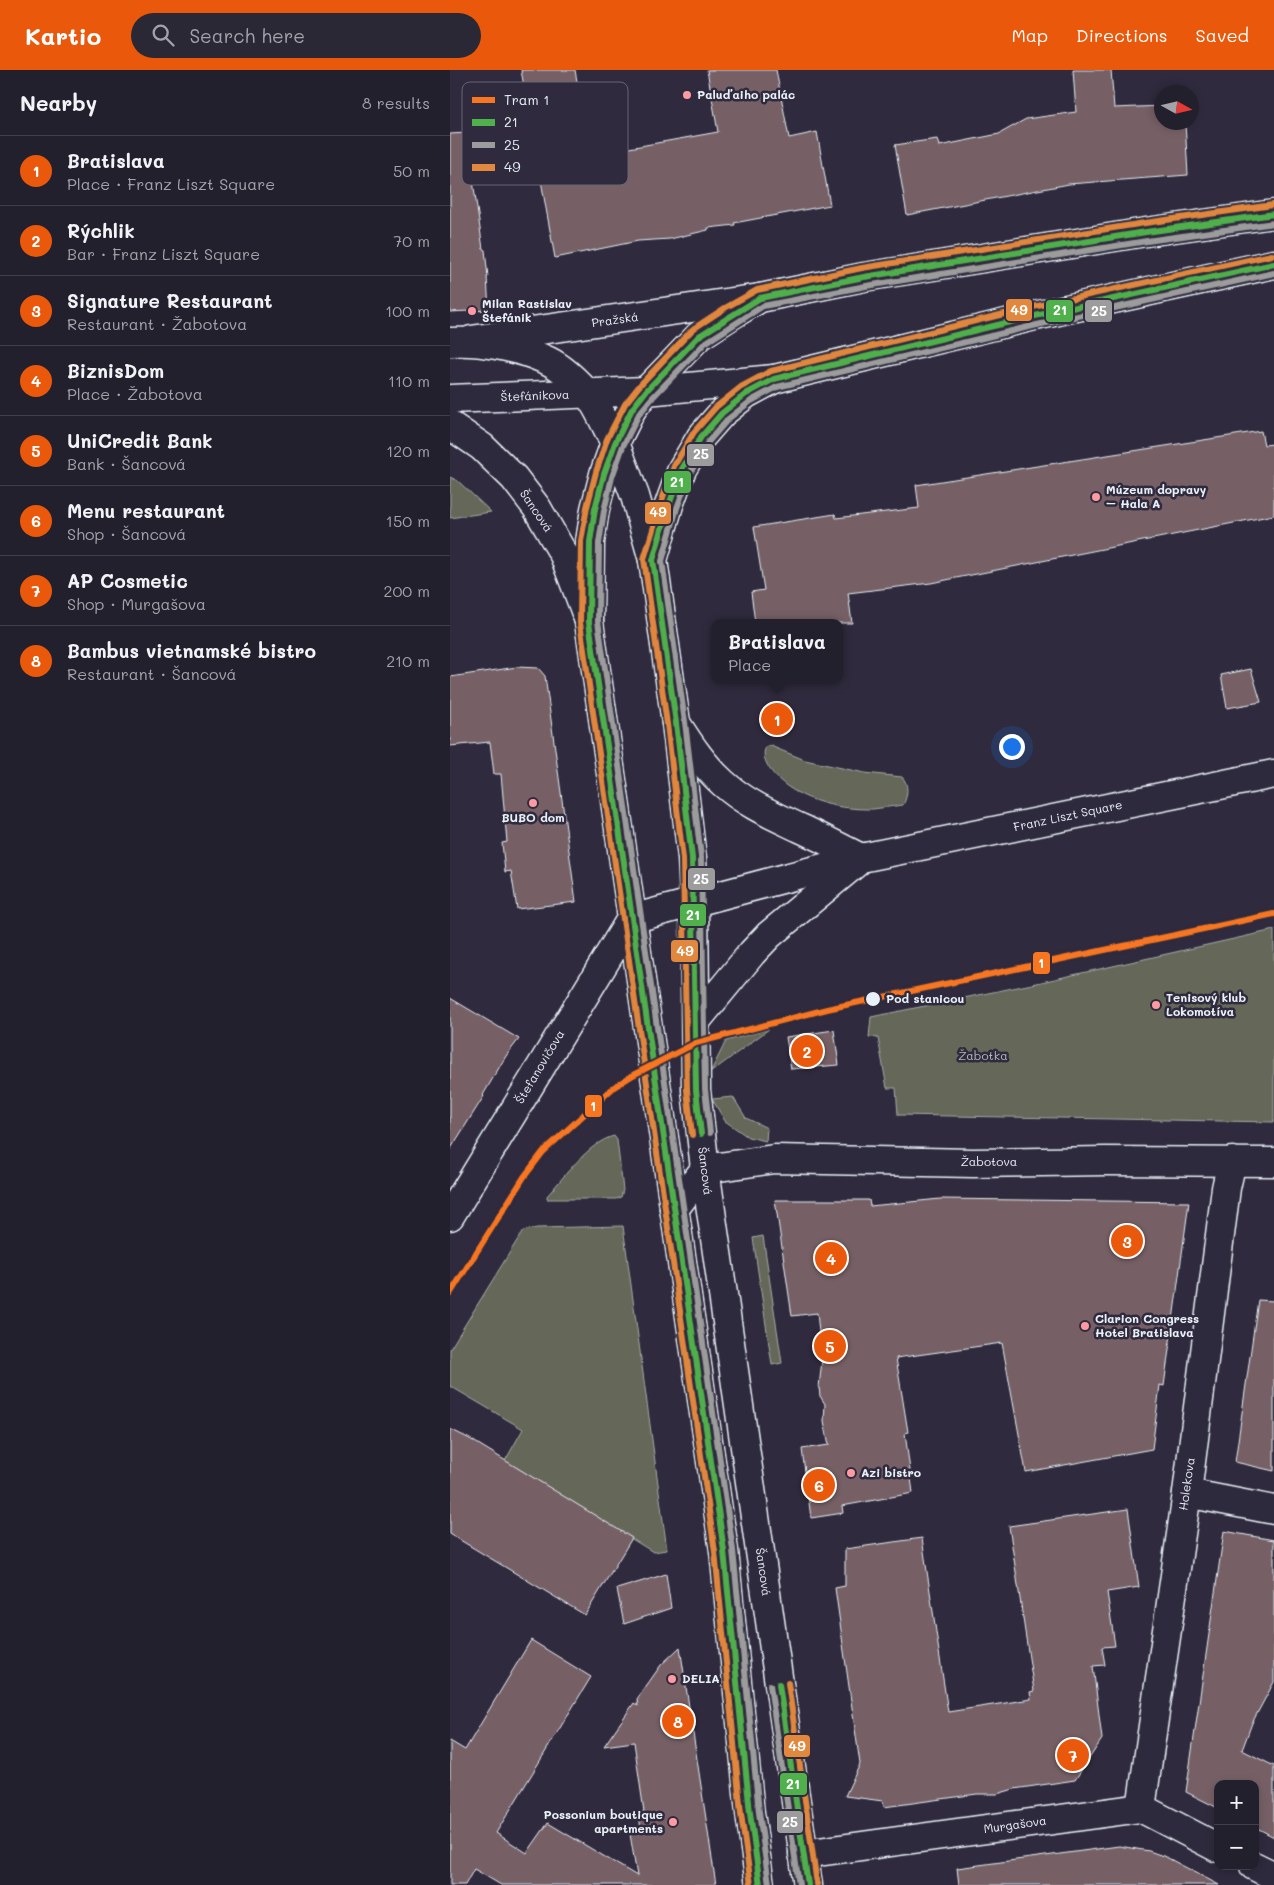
<!DOCTYPE html>
<html lang="en">
<head>
<meta charset="utf-8">
<style>
	body { margin:0; font-family:Mali,sans-serif; background:#2b2836; color:#f1f3f6 }
	.controls { position:absolute; right:15px; bottom:15px; display:grid; overflow:hidden; border-radius:10px; box-shadow:0 2px 8px #0003 }
	.controls button { width:45px; height:45px; display:grid; place-items:center; padding:0; border:0; border-bottom:1px solid #403e4a; background:#23202e; color:#f1f3f6; font:25px sans-serif }
	.compass { position:absolute; left:704px; top:15px; width:45px; height:45px; border-radius:50%; background:#23202e; box-shadow:0 2px 8px #0003; rotate:98deg }
	.you { position:absolute; left:561px; top:676px; width:18px; height:18px; margin:-12px; border:4px solid #fff; border-radius:50%; background:#1a73e8; box-shadow:0 0 0 8px #1a73e833 }
	.badge { display:grid; place-items:center; width:32px; height:32px; border-radius:50%; background:#ea580c; color:#fff; font-size:16px; font-weight:700 }
	.pin { position:absolute; translate:-50% -50%; border:2px solid #fff; box-shadow:0 1px 5px #0006 }
	.popup { position:absolute; left:261px; top:549px; width:132px; height:65px; box-sizing:border-box; display:grid; place-content:center; border-radius:10px; background:#23202e; filter:drop-shadow(0 1px 4px #0005); font-size:16px; white-space:nowrap; color:#a3a3aa }
	.popup b { font-size:19px; color:#f1f3f6 }
	.popup::after { content:''; position:absolute; left:50%; top:100%; margin-left:-10px; border:10px solid transparent; border-top-color:#23202e }
	.list { margin:0; padding:0; list-style:none }
	h2 { display:flex; justify-content:space-between; align-items:center; height:65px; margin:0; padding:0 20px; font-size:21px }
	h2 small { font-size:16px; font-weight:400; color:#a3a3aa }
	.list li { display:grid; grid-template-columns:32px 1fr auto; gap:15px; align-items:center; box-sizing:border-box; height:70px; padding:0 20px; border-top:1px solid #403e4a }
	.list b { display:block; font-size:19px; white-space:nowrap }
	.list p { margin:0; font-size:16px; white-space:nowrap; color:#a3a3aa }
	.list em { font-size:16px; font-style:normal; color:#a3a3aa }
	.icon { flex:none; width:28px; height:28px; fill:none; stroke:currentColor; stroke-width:2; stroke-linecap:round; stroke-linejoin:round }
	.map { position:relative; flex:none; width:824px; height:1815px; overflow:hidden }
	header { display:flex; align-items:center; gap:30px; box-sizing:border-box; height:70px; padding:0 25px; background:#ea580c; color:#fff }
	header strong { font-size:24px }
	nav { display:flex; gap:28px; margin-inline-start:auto; font-size:18px }
	.search { width:350px; height:45px; background:#2b2836; display:flex; align-items:center; gap:12px; box-sizing:border-box; padding:0 18px; border-radius:28px; color:#a3a3aa; font-size:19px }
	main { display:flex }
	aside { flex:1; background:#23202e }
	.map>svg:first-child { display:block }
</style>
</head>
<body>
<header>
<strong>Kartio</strong>
<div class="search"><svg class="icon" aria-label="search" viewBox="0 0 24 24"><circle cx="10" cy="10" r="6"/><path d="M15 15l6 6"/></svg>Search here</div>
<nav><a>Map</a><a>Directions</a><a>Saved</a></nav>
</header>
<main>
<aside>
<h2>Nearby<small>8 results</small></h2>
<ul class="list">
<li><span class="badge">1</span><div><b>Bratislava</b><p>Place · Franz Liszt Square</p></div><em>50 m</em></li>
<li><span class="badge">2</span><div><b>Rýchlik</b><p>Bar · Franz Liszt Square</p></div><em>70 m</em></li>
<li><span class="badge">3</span><div><b>Signature Restaurant</b><p>Restaurant · Žabotova</p></div><em>100 m</em></li>
<li><span class="badge">4</span><div><b>BiznisDom</b><p>Place · Žabotova</p></div><em>110 m</em></li>
<li><span class="badge">5</span><div><b>UniCredit Bank</b><p>Bank · Šancová</p></div><em>120 m</em></li>
<li><span class="badge">6</span><div><b>Menu restaurant</b><p>Shop · Šancová</p></div><em>150 m</em></li>
<li><span class="badge">7</span><div><b>AP Cosmetic</b><p>Shop · Murgašova</p></div><em>200 m</em></li>
<li><span class="badge">8</span><div><b>Bambus vietnamské bistro</b><p>Restaurant · Šancová</p></div><em>210 m</em></li>
</ul>
</aside>
<div class="map">
<svg width="824" height="1815" viewBox="0 0 824 1815">
	<rect width="100%" height="100%" fill="#2f2a3d"/>
	<filter id="ink" filterUnits="userSpaceOnUse"><feTurbulence type="fractalNoise" baseFrequency=".02" numOctaves="2"/><feDisplacementMap in="SourceGraphic" scale="10" xChannelSelector="R" yChannelSelector="G"/><feConvolveMatrix kernelMatrix="1 2 1 2 8 2 1 2 1" color-interpolation-filters="sRGB"/></filter>
	<g filter="url(#ink)">
		<g fill="#656759" stroke="#a6aca8">
			<path d="M0,407L8,411L41,442L0,448Z"/>
			<path d="M323,675V677L355,690L415,703L452,707C459,714 458,726 453,735C443,736 433,738 423,739C387,740 340,729 319,698C315,691 312,684 316,677Z"/>
			<path d="M824,860V1052L448,1045L446,1018H437L428,968L419,967L421,947L587,913Z"/>
			<path d="M319,959L260,1003L276,971Z"/>
			<path d="M283,1027L296,1048L317,1058L316,1071L298,1067L275,1051L262,1029Z"/>
			<path d="M164,1066L167,1070L173,1120L171,1127L166,1129H97V1126C114,1107 139,1072 164,1066Z"/>
			<path d="M173,1156L217,1480L203,1482L55,1391L73,1359L0,1316V1279L73,1161L87,1158Z"/>
			<path d="M313,1166L332,1293L322,1295L303,1168Z"/>
		</g>
		<g fill="#766065" stroke="#e8f1f8">
			<path d="M71,0H125L140,85L268,62L257,0H326L339,68L367,62L380,135L284,153L285,155L258,158V160L220,169L188,171L105,188Z"/>
			<path d="M623,0H661L664,38L712,36V52H735L738,105L619,114L457,145L445,75L487,69L489,76L549,64L576,49L626,42Z"/>
			<path d="M16,63L33,179L35,180L38,207H37L39,240L0,242V64Z"/>
			<path d="M811,361L814,375L824,374V445L481,513L398,523L402,553H305L301,522L314,520L304,457L385,444L386,448L469,438L466,415Z"/>
			<path d="M67,597L88,598L95,606L126,832L67,839L61,801L55,802L52,773L57,772L51,704H44L40,672L0,676V607Z"/>
			<path d="M801,599L811,632L777,638L771,605Z"/>
			<path d="M0,928L69,969L56,986L33,1025L34,1026L0,1080Z"/>
			<path d="M384,960L389,995L341,999L336,967Z"/>
			<path d="M490,1129L739,1132L714,1316L710,1315L702,1379L576,1402L552,1273L446,1288L458,1362L455,1363L463,1423L392,1436L393,1443L361,1448L352,1379L379,1375L374,1351L375,1334L370,1326L369,1317L372,1290L367,1243L342,1246L325,1130H419L420,1136Z"/>
			<path d="M808,1230L824,1231V1401L785,1392Z"/>
			<path d="M0,1359L20,1369L182,1468L135,1545L0,1464Z"/>
			<path d="M678,1439L689,1517L657,1522L665,1576L652,1577L655,1595L643,1596L652,1669L625,1710L564,1719L547,1724H527L434,1737L433,1731L395,1726L410,1694L385,1518L395,1516V1479L472,1468L498,1642L581,1629L580,1622L584,1621L559,1456Z"/>
			<path d="M774,1461L824,1470V1612L802,1653L792,1680L824,1696V1767L805,1757V1714H768V1738L736,1722Z"/>
			<path d="M216,1504L221,1538L174,1554L167,1519Z"/>
			<path d="M81,1570L141,1607L46,1763L77,1783L98,1753L187,1806L180,1764L191,1762L189,1742H194L184,1672L154,1676L184,1633L188,1636L187,1629L211,1595L230,1577L266,1815H51L24,1799L15,1815H0V1671L15,1680Z"/>
			<path d="M669,1776L699,1781L716,1787L769,1815H509L507,1798Z"/>
		</g>
		<g fill="none" stroke-linecap="round" stroke-linejoin="round">
			<defs>
				<g id="street">
					<path d="M224,1139L255,1099L324,1089L523,1093L655,1091L824,1092"/>
					<path d="M0,1146L181,849"/>
					<path d="M737,1423L824,1440"/>
					<path d="M691,1738L737,1423L776,1118L782,1091"/>
					<path d="M353,1784L691,1738L768,1778"/>
					<path d="M804,1796L824,1806"/>
				</g>
				<g id="secondary">
					<path d="M21,270L310,228"/>
					<path d="M0,272C29,270 67,277 94,289C110,295 125,310 136,322C147,333 157,359 165,373"/>
					<path d="M0,329L196,321L324,309"/>
					<path d="M0,355L32,377L64,408L87,438L114,485L139,551"/>
					<path d="M226,653C240,675 254,696 273,713C296,734 323,745 350,758C370,767 391,778 411,788"/>
					<path d="M181,849L411,788L824,704"/>
					<path d="M246,951L302,883L319,865L407,792"/>
				</g>
				<g id="primary">
					<path d="M165,373L185,426L203,490"/>
					<path d="M310,1815L300,1743L274,1481L139,552L140,472L145,439L154,404L165,373L182,339L196,321L249,266L280,246L310,228L414,207L696,162L824,144"/>
					<path d="M358,1815L255,1099L246,1020L244,831L242,788L226,653L203,490L219,435L232,399L251,367L272,343L296,324L324,309L585,246L824,194"/>
				</g>
			</defs>
			<use href="#street" stroke="#e8f1f8" stroke-width="31"/>
			<use href="#secondary" stroke="#e8f1f8" stroke-width="31"/>
			<use href="#primary" stroke="#e8f1f8" stroke-width="31"/>
			<use href="#street" stroke="#2f2a3d" stroke-width="28"/>
			<use href="#secondary" stroke="#2f2a3d" stroke-width="28"/>
			<use href="#primary" stroke="#2f2a3d" stroke-width="28"/>
			<defs>
				<g id="bus-1">
					<path d="M251,1064L246,1020L242,788L226,653L203,490L219,435L232,399L251,367L272,343L296,324L324,309L585,246L824,194"/>
					<path d="M329,1614L358,1815"/>
					<path d="M310,1815L300,1743L274,1481L139,552L140,472L145,439L154,404L165,373L182,339L196,321L249,266L310,228L414,207L696,162L824,144"/>
				</g>
				<g id="bus-2">
					<path d="M260,1063L255,1019L251,787L235,652L212,491L227,438L240,403L258,372L278,349L301,331L327,317L587,255L824,203"/>
					<path d="M320,1615L349,1815"/>
					<path d="M319,1814L309,1742L283,1480L148,551L149,473L154,441L162,407L173,376L189,344L203,327L255,273L313,236L416,216L697,171L824,153"/>
				</g>
				<g id="bus-3">
					<path d="M242,1065L237,1020L233,789L217,654L194,489L211,433L224,396L244,362L266,337L291,317L321,301L583,237L822,185"/>
					<path d="M338,1613L367,1814"/>
					<path d="M301,1815L291,1744L265,1482L130,553L131,471L137,437L146,402L157,369L175,334L190,315L243,259L275,238L307,220L412,198L695,153L823,135"/>
				</g>
			</defs>
			<use href="#bus-1" stroke="#2f2a3d" stroke-width="10"/>
			<use href="#bus-2" stroke="#2f2a3d" stroke-width="10"/>
			<use href="#bus-3" stroke="#2f2a3d" stroke-width="10"/>
			<use href="#bus-1" stroke="#50b04c" stroke-width="6"/>
			<use href="#bus-2" stroke="#9c9c9c" stroke-width="6"/>
			<use href="#bus-3" stroke="#e1873e" stroke-width="6"/>
			<defs>
				<path id="tram-1" d="M0,1224L74,1107L93,1082L164,1017L183,1005L246,973L377,939L824,844"/>
			</defs>
			<use href="#tram-1" stroke="#2f2a3d" stroke-width="10"/>
			<use href="#tram-1" stroke="#f87620" stroke-width="6"/>
		</g>
	</g>
	<g fill="#ff9aa2" stroke="#2f2a3d" stroke-width="2">
		<circle cx="237" cy="25" r="5"/>
		<circle cx="22" cy="241" r="5"/>
		<circle cx="646" cy="427" r="5"/>
		<circle cx="83" cy="733" r="5"/>
		<circle cx="706" cy="935" r="5"/>
		<circle cx="635" cy="1256" r="5"/>
		<circle cx="401" cy="1403" r="5"/>
		<circle cx="222" cy="1609" r="5"/>
		<circle cx="223" cy="1752" r="5"/>
	</g>
	<circle fill="#e8f1f8" stroke="#2f2a3d" stroke-width="2" cx="423" cy="929" r="8"/>
	<g text-anchor="middle" stroke-width="5" stroke-linejoin="round" paint-order="stroke">
		<g font-size="12" font-weight="bold" fill="#e8f1f8" stroke="#2f2a3d" text-anchor="start">
			<text x="247" y="29">Paluďaiho palác</text>
			<text x="32" y="238">Milan Rastislav<tspan x="32" dy="14">Štefánik</tspan></text>
			<text x="656" y="424">Múzeum dopravy<tspan x="656" dy="14">– Hala A</tspan></text>
			<text x="83" y="752" text-anchor="middle">BUBO dom</text>
			<text x="716" y="932">Tenisový klub<tspan x="716" dy="14">Lokomotíva</tspan></text>
			<text x="645" y="1253">Clarion Congress<tspan x="645" dy="14">Hotel Bratislava</tspan></text>
			<text x="411" y="1407">Azi bistro</text>
			<text x="232" y="1613">DELIA</text>
			<text x="213" y="1749" text-anchor="end">Possonium boutique<tspan x="213" dy="14">apartments</tspan></text>
		</g>
		<g font-size="12" fill="#e8f1f8" stroke="#2f2a3d">
			<text transform="translate(165 250) rotate(-8)" y="4">Pražská</text>
			<text transform="translate(85 326) rotate(-2)" y="4">Štefánikova</text>
			<text transform="translate(86 441) rotate(56)" y="4">Šancová</text>
			<text transform="translate(618 746) rotate(-12)" y="4">Franz Liszt Square</text>
			<text transform="translate(90 997) rotate(-59)" y="4">Štefanovičova</text>
			<text x="539" y="1096">Žabotova</text>
			<text transform="translate(255 1101) rotate(83)" y="4">Šancová</text>
			<text transform="translate(737 1414) rotate(-82)" y="4">Holekova</text>
			<text transform="translate(313 1502) rotate(82)" y="4">Šancová</text>
			<text transform="translate(565 1755) rotate(-8)" y="4">Murgašova</text>
		</g>
		<g font-size="12" font-weight="bold" fill="#e8f1f8" stroke="#2f2a3d" text-anchor="start">
			<text x="436" y="933">Pod stanicou</text>
		</g>
		<g font-size="12" fill="#b4bab8" stroke="#2f2a3d">
			<text x="533" y="990">Žabotka</text>
		</g>
	</g>
	<rect x="12" y="12" width="166" height="103" rx="8" fill="#2f2a3d" stroke="#666675" stroke-width="1"/>
	<rect x="22" y="27" width="23" height="6" fill="#f87620"/>
	<rect x="22" y="49" width="23" height="7" fill="#50b04c"/>
	<rect x="22" y="72" width="23" height="6" fill="#9c9c9c"/>
	<rect x="22" y="94" width="23" height="7" fill="#e1873e"/>
	<g font-size="14" fill="#e8f1f8">
		<text x="54" y="35">Tram 1</text>
		<text x="54" y="57">21</text>
		<text x="54" y="80">25</text>
		<text x="54" y="102">49</text>
	</g>
	<g stroke="#2f2a3d" stroke-width="2">
		<rect x="555" y="228" width="28" height="24" rx="5" fill="#e1873e"/>
		<rect x="595" y="229" width="29" height="24" rx="5" fill="#50b04c"/>
		<rect x="634" y="229" width="29" height="24" rx="5" fill="#9c9c9c"/>
		<rect x="236" y="373" width="29" height="24" rx="5" fill="#9c9c9c"/>
		<rect x="213" y="400" width="29" height="24" rx="5" fill="#50b04c"/>
		<rect x="194" y="431" width="28" height="24" rx="5" fill="#e1873e"/>
		<rect x="237" y="797" width="29" height="24" rx="5" fill="#9c9c9c"/>
		<rect x="229" y="833" width="28" height="24" rx="5" fill="#50b04c"/>
		<rect x="220" y="869" width="29" height="24" rx="5" fill="#e1873e"/>
		<rect x="582" y="881" width="19" height="24" rx="5" fill="#f87620"/>
		<rect x="134" y="1024" width="19" height="24" rx="5" fill="#f87620"/>
		<rect x="333" y="1664" width="28" height="24" rx="5" fill="#e1873e"/>
		<rect x="329" y="1702" width="29" height="24" rx="5" fill="#50b04c"/>
		<rect x="326" y="1740" width="28" height="24" rx="5" fill="#9c9c9c"/>
	</g>
	<g font-size="14" text-anchor="middle" font-weight="bold" fill="#fff">
		<text x="569" y="245">49</text>
		<text x="610" y="245">21</text>
		<text x="649" y="246">25</text>
		<text x="251" y="389">25</text>
		<text x="227" y="417">21</text>
		<text x="208" y="447">49</text>
		<text x="251" y="814">25</text>
		<text x="243" y="850">21</text>
		<text x="235" y="886">49</text>
		<text x="591" y="898">1</text>
		<text x="143" y="1041">1</text>
		<text x="347" y="1681">49</text>
		<text x="343" y="1719">21</text>
		<text x="340" y="1757">25</text>
	</g>
</svg>
<div class="controls">
<button>+</button>
<button>−</button>
</div>
<svg class="compass" viewBox="-18 -18 36 36"><path d="M0-13l5 13h-10z" fill="#e53935"/><path d="M0 13l5-13h-10z" fill="#a3a3aa"/></svg>
<div class="you"></div>
<div class="pin badge" style="left:327px;top:649px">1</div>
<div class="popup"><b>Bratislava</b>Place</div>
<div class="pin badge" style="left:357px;top:981px">2</div>
<div class="pin badge" style="left:677px;top:1171px">3</div>
<div class="pin badge" style="left:381px;top:1188px">4</div>
<div class="pin badge" style="left:380px;top:1276px">5</div>
<div class="pin badge" style="left:369px;top:1415px">6</div>
<div class="pin badge" style="left:623px;top:1685px">7</div>
<div class="pin badge" style="left:228px;top:1651px">8</div>
</div>
</main>
</body>
</html>
